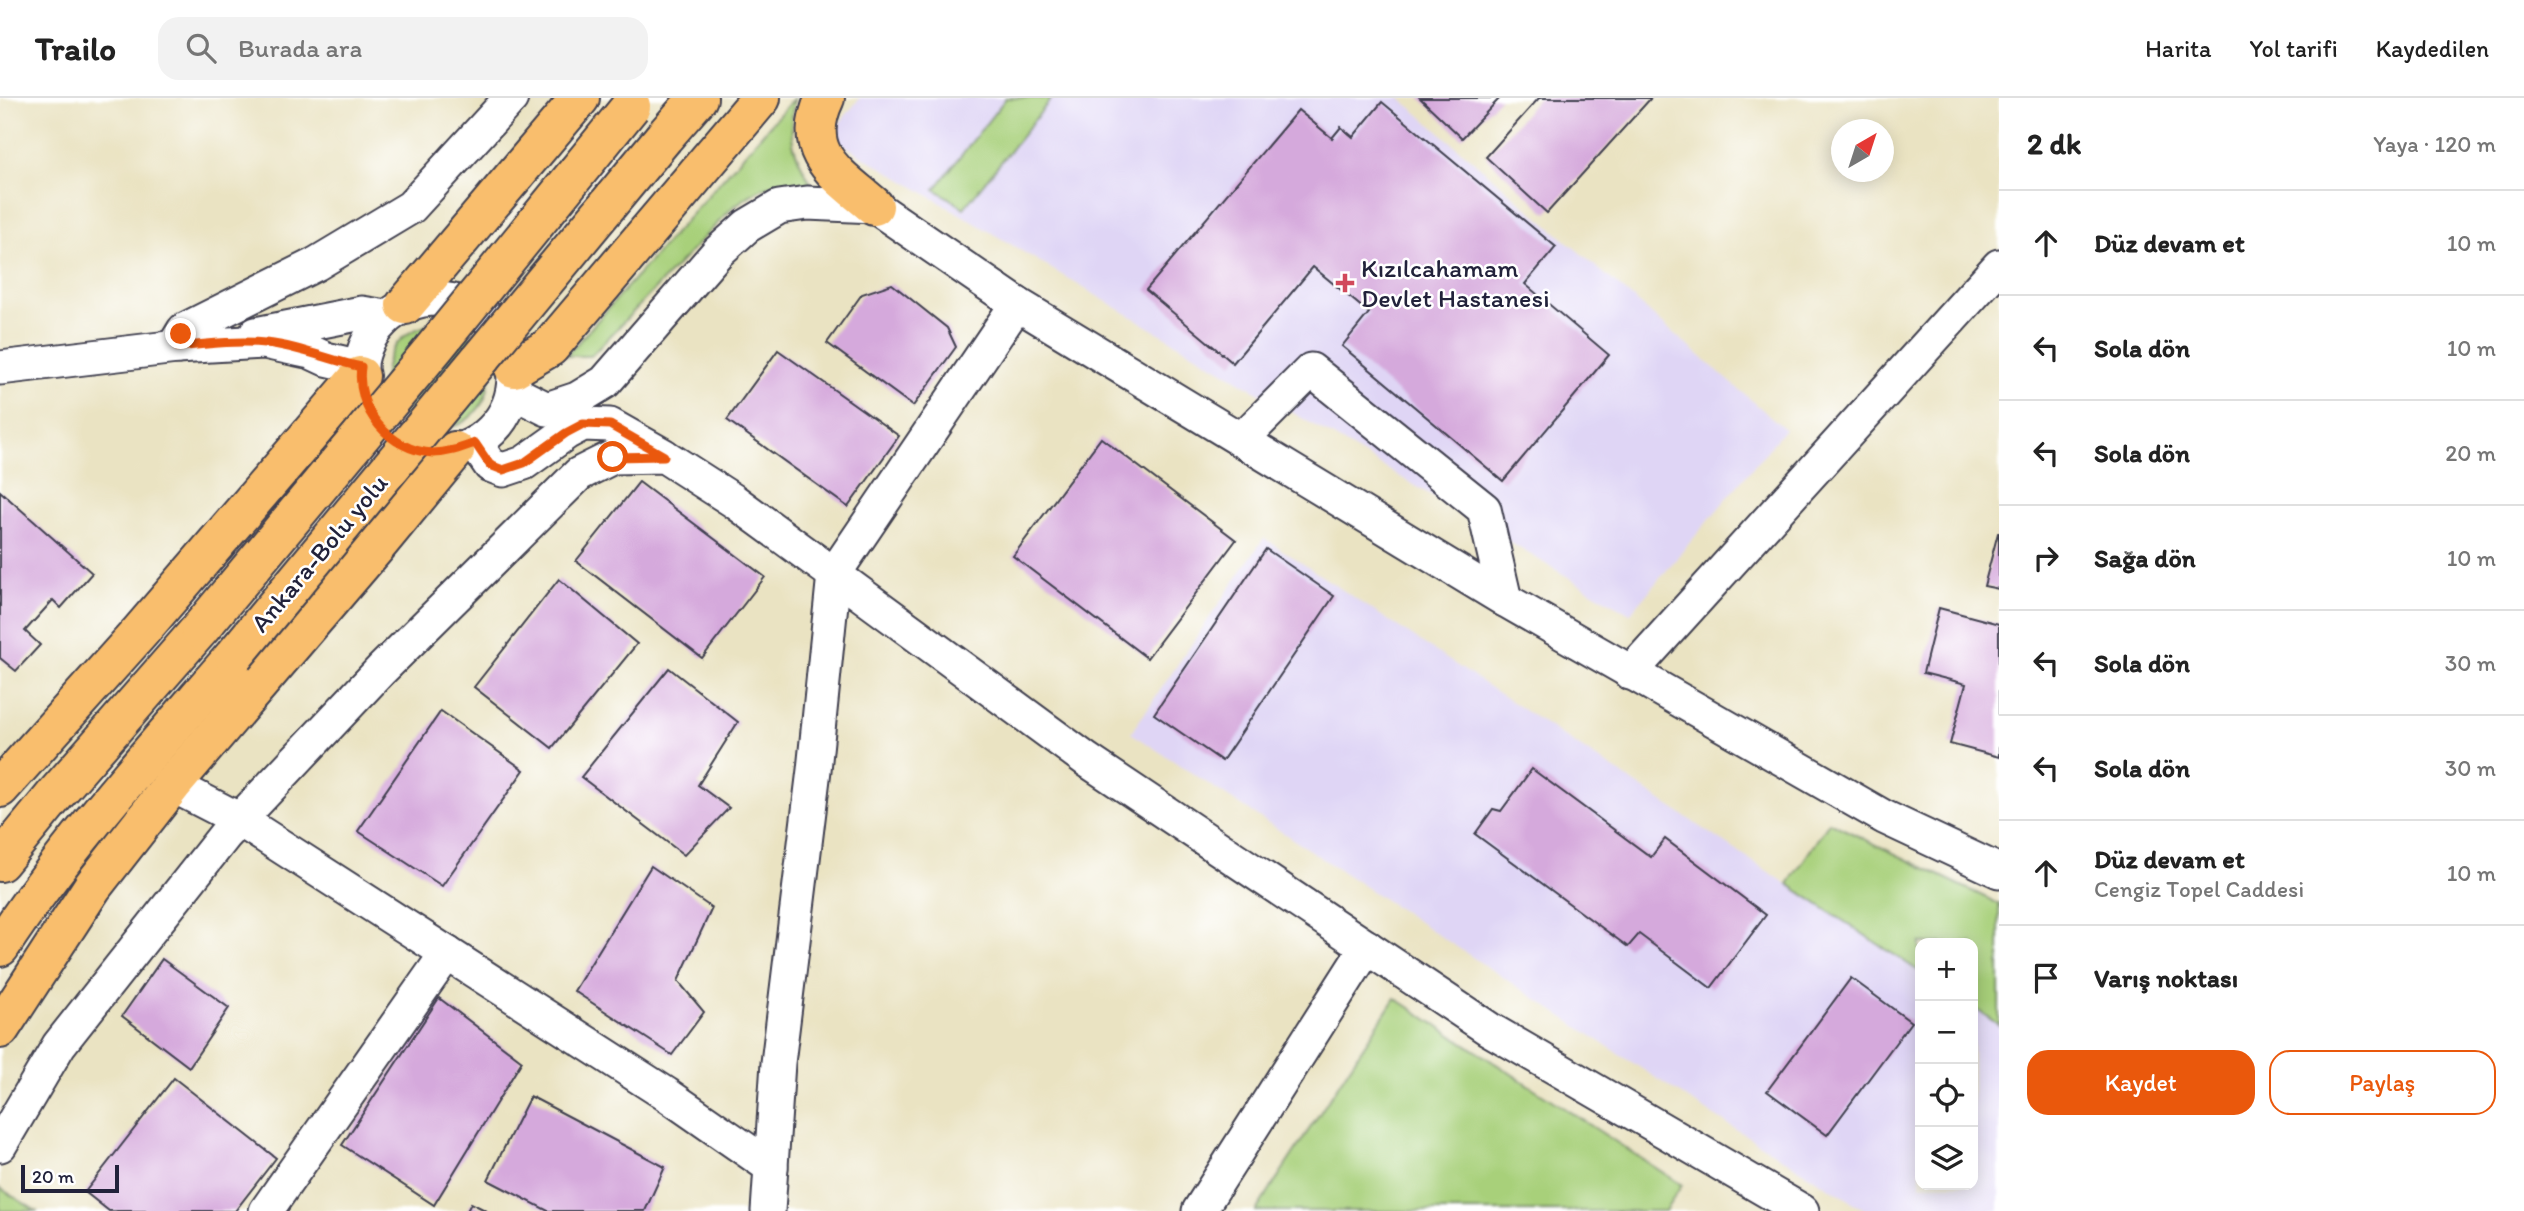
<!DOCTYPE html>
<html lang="tr">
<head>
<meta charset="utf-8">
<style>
	body { margin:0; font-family:Itim,sans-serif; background:#f2f2f2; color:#222 }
	.controls { position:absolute; right:21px; bottom:21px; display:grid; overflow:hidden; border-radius:14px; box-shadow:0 4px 18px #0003 }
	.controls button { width:63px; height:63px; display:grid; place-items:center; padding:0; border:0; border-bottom:2px solid #e0e0e0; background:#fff; color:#222; font:35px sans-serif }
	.compass { position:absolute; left:1831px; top:21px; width:63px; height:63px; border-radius:50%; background:#fff; box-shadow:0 4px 18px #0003; rotate:39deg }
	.scale { position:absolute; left:21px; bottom:18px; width:98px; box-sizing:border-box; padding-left:7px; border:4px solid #22223b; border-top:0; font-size:19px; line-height:24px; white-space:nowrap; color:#22223b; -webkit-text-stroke:5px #fff; paint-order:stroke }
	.stop { position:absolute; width:21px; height:21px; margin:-16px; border:5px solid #ea580c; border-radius:50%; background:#fff }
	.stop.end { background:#ea580c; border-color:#fff; box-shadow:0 2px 7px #0008 }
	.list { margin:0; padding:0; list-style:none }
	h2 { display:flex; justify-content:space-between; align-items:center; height:91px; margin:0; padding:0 28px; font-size:30px }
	h2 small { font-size:23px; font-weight:400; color:#767676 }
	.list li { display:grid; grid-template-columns:46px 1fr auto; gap:21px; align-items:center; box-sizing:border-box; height:105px; padding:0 28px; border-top:2px solid #e0e0e0 }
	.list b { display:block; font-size:26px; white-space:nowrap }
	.list p { margin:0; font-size:23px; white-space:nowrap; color:#767676 }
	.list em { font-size:23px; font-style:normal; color:#767676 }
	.actions { display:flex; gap:14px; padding:21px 28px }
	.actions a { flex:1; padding:16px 0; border:2px solid #ea580c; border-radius:21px; text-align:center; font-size:24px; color:#ea580c }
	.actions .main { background:#ea580c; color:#fff }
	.icon { flex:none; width:38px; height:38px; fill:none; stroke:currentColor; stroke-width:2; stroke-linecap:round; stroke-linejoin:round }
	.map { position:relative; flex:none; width:1999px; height:1113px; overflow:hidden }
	header { display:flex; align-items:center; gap:42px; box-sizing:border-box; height:98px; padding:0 35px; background:#fff; border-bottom:2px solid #e0e0e0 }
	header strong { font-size:33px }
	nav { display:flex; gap:38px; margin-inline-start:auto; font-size:24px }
	.search { width:490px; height:63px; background:#f2f2f2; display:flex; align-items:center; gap:18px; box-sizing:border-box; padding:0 24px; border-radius:21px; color:#767676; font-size:26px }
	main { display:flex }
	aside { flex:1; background:#fff }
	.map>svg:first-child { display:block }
</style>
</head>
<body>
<header>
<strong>Trailo</strong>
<div class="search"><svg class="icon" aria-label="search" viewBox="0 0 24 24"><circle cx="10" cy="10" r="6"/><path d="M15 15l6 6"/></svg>Burada ara</div>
<nav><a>Harita</a><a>Yol tarifi</a><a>Kaydedilen</a></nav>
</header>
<main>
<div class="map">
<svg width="1999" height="1113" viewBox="0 0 1999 1113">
	<rect width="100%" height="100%" fill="#fff"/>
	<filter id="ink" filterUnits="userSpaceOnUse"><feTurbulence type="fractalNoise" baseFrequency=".0143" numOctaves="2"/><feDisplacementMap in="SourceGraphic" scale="14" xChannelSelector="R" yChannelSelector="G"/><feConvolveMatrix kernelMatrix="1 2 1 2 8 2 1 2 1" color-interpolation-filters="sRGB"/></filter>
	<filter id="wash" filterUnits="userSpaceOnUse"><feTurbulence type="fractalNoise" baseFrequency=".00686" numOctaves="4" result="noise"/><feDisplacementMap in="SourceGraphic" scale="28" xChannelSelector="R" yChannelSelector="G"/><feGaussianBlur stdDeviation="1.57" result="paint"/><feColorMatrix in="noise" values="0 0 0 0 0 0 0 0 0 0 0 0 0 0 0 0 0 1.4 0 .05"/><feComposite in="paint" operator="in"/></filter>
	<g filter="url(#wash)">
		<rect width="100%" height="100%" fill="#eae3c2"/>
		<g fill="#dfd5f5">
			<path d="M860,0H1400L1785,331L1630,516L829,38Z"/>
			<path d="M1264,440L1920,874V1087H1973V909L1999,927V1113H1867L1697,1007L1131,635Z"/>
		</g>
		<g fill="#a8d07a" stroke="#65795a" stroke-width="2">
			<path d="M794,0C788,41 792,52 812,87C775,81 763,87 733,109L591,258H566Z"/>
			<path d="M1006,0H1052L964,110L935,91Z"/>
			<circle cx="437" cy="279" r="52"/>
			<path d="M1829,724L1999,806V927L1973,909V845H1920V874L1788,786Z"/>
			<path d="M1395,900L1682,1087L1665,1113H1256Z"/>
			<path d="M0,1090L36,1113H0Z"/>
		</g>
		<g id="blocks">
			<g fill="#d5a9dc">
				<path d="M1420,0H1500L1462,40Z"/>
				<path d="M1539,0H1651L1547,115L1486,59Z"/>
				<path d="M1382,4L1556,149L1525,186L1609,257L1503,383L1342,248L1369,215L1313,169L1233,265L1146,192L1298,12L1332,40L1341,29L1353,39Z"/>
				<path d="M892,186L947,230L956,249L913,308L827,245L862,196Z"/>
				<path d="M778,252L899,338L848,409L727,322Z"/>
				<path d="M1101,340L1236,442L1147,560L1013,458Z"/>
				<path d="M639,384L765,479L702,560L576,463Z"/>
				<path d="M0,393L92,475L61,510L53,502L25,533L40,547L16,573L0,560Z"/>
				<path d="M1998,435H1999V491L1984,488Z"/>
				<path d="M1266,451L1334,498L1222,663L1154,616Z"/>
				<path d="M559,481L637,546L552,650L474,589Z"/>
				<path d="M1939,510L1999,526V659L1950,646L1966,586L1923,575Z"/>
				<path d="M669,570L738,624L698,687L729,710L684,757L581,679Z"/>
				<path d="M441,613L524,672L442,788L358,733Z"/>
				<path d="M1532,671L1651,759L1665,741L1766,817L1711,890L1639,836L1628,849L1475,736L1493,711L1501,713Z"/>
				<path d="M651,768L712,810L678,883L704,914L672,957L574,893Z"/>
				<path d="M162,861L229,910L189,969L122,918Z"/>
				<path d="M1851,880L1911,924L1827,1037L1767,993Z"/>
				<path d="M439,900L522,963L434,1107L342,1047Z"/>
				<path d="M174,980L276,1060L235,1113H109L85,1094Z"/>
				<path d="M530,998L665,1069L645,1113H548L488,1082Z"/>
				<path d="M471,1105L487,1113H467Z"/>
			</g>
		</g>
	</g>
	<g filter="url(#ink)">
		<use href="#blocks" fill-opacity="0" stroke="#403f4f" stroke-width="2"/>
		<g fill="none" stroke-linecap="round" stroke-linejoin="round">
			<defs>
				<g id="minor">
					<circle cx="437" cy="278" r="77"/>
					<path d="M256,236L362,215L386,219"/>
					<path d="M177,249L178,242L184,232L316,166L411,109L511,0"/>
					<path d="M0,270L177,249L264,244L311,254L326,261L361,269"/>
					<path d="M513,294L547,311L577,301L605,284L718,154L747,128L779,109L807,105L874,108L1017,206L1505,502L1884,719L1999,773"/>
					<path d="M1241,342L1311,272L1484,411L1505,502"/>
					<path d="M475,345L490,367L503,372L524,365L566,335L583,326L610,327L663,357"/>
					<path d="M1630,575L1999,168"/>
					<path d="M172,687L240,722L666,996L771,1069"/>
					<path d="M0,1047L59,947L225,737L381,572L579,376L613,359L664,358L734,403L1087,662L1489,931L1802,1113"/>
					<path d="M266,1113L447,855"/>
					<path d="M768,1113L778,965L814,672L834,476L1017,206"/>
					<path d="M1199,1113L1367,849"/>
				</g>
				<g id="highway">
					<path d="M825,0C799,55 837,76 874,108"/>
					<path d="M664,39L698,0"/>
					<path d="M405,207L580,0"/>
					<path d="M514,270L550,249L761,0"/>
					<path d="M0,690L140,534L360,278"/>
					<path d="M0,764L55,697L200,531"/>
					<path d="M0,849C68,745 153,652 234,558"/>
					<path d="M0,931L93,788L172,687L375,450L455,353"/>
				</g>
			</defs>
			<use href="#minor" stroke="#403f4f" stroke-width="37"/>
			<use href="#highway" stroke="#403f4f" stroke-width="42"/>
			<use href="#minor" stroke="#fff" stroke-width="33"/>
			<use href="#highway" stroke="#f9be6d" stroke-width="38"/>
			<defs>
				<g id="highway-bridge">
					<path d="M200,531L435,249L631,8"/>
					<path d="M234,558L664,39"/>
				</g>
			</defs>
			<use href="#highway-bridge" stroke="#403f4f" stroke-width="42" stroke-linecap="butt"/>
			<use href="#highway-bridge" stroke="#f9be6d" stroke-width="38"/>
		</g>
	</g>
	<g fill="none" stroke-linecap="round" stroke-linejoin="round" filter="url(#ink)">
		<path stroke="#ea580c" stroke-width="9" d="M181,236L177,249C206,246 237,242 265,245C298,248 329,262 361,269C355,311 390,353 433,355C448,355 461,350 475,345L490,367L503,372L524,365L566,335L583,326L610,327L664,358L613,359"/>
	</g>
	<path fill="#d1495b" stroke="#fff" stroke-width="2.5" d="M1341.5 174.5h7v7h7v7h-7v7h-7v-7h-7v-7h7z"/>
	<g text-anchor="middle" stroke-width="5" stroke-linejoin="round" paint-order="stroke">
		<g font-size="26" fill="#22223b" stroke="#fff" text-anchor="start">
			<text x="1361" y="179">Kızılcahamam<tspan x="1361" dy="30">Devlet Hastanesi</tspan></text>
		</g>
		<g font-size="26" fill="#22223b" stroke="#fff">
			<text transform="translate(319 455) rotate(-50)" y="9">Ankara-Bolu yolu</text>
		</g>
	</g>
</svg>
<div class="controls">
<button>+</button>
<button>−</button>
<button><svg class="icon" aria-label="locate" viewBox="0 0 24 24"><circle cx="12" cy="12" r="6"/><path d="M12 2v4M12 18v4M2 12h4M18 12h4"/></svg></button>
<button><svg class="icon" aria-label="layers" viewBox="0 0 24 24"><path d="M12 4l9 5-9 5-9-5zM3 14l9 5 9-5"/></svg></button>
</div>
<svg class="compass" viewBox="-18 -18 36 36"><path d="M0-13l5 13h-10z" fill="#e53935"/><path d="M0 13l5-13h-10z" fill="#767676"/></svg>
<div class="scale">20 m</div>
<div class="stop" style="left:613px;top:359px"></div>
<div class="stop end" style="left:181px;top:236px"></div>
</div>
<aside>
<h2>2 dk<small>Yaya · 120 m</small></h2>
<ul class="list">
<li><svg class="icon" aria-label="ahead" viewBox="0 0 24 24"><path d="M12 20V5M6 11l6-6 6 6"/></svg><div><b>Düz devam et</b></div><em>10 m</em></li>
<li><svg class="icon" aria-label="left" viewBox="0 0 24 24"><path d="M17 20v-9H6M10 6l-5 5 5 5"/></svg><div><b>Sola dön</b></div><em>10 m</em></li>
<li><svg class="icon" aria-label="left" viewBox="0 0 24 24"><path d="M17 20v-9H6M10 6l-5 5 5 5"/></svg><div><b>Sola dön</b></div><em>20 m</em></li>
<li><svg class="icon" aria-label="right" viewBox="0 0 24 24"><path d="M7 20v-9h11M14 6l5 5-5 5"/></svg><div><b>Sağa dön</b></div><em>10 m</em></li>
<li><svg class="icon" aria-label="left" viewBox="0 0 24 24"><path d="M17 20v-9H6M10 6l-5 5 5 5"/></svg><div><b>Sola dön</b></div><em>30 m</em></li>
<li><svg class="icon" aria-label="left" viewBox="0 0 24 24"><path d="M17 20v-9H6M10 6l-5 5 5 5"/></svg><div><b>Sola dön</b></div><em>30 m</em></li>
<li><svg class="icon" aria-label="ahead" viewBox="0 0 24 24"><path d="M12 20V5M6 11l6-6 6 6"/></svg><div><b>Düz devam et</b><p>Cengiz Topel Caddesi</p></div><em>10 m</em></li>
<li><svg class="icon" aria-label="arrive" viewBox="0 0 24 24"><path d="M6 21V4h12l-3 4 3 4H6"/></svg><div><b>Varış noktası</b></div></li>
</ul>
<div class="actions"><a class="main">Kaydet</a><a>Paylaş</a></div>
</aside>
</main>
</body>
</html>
